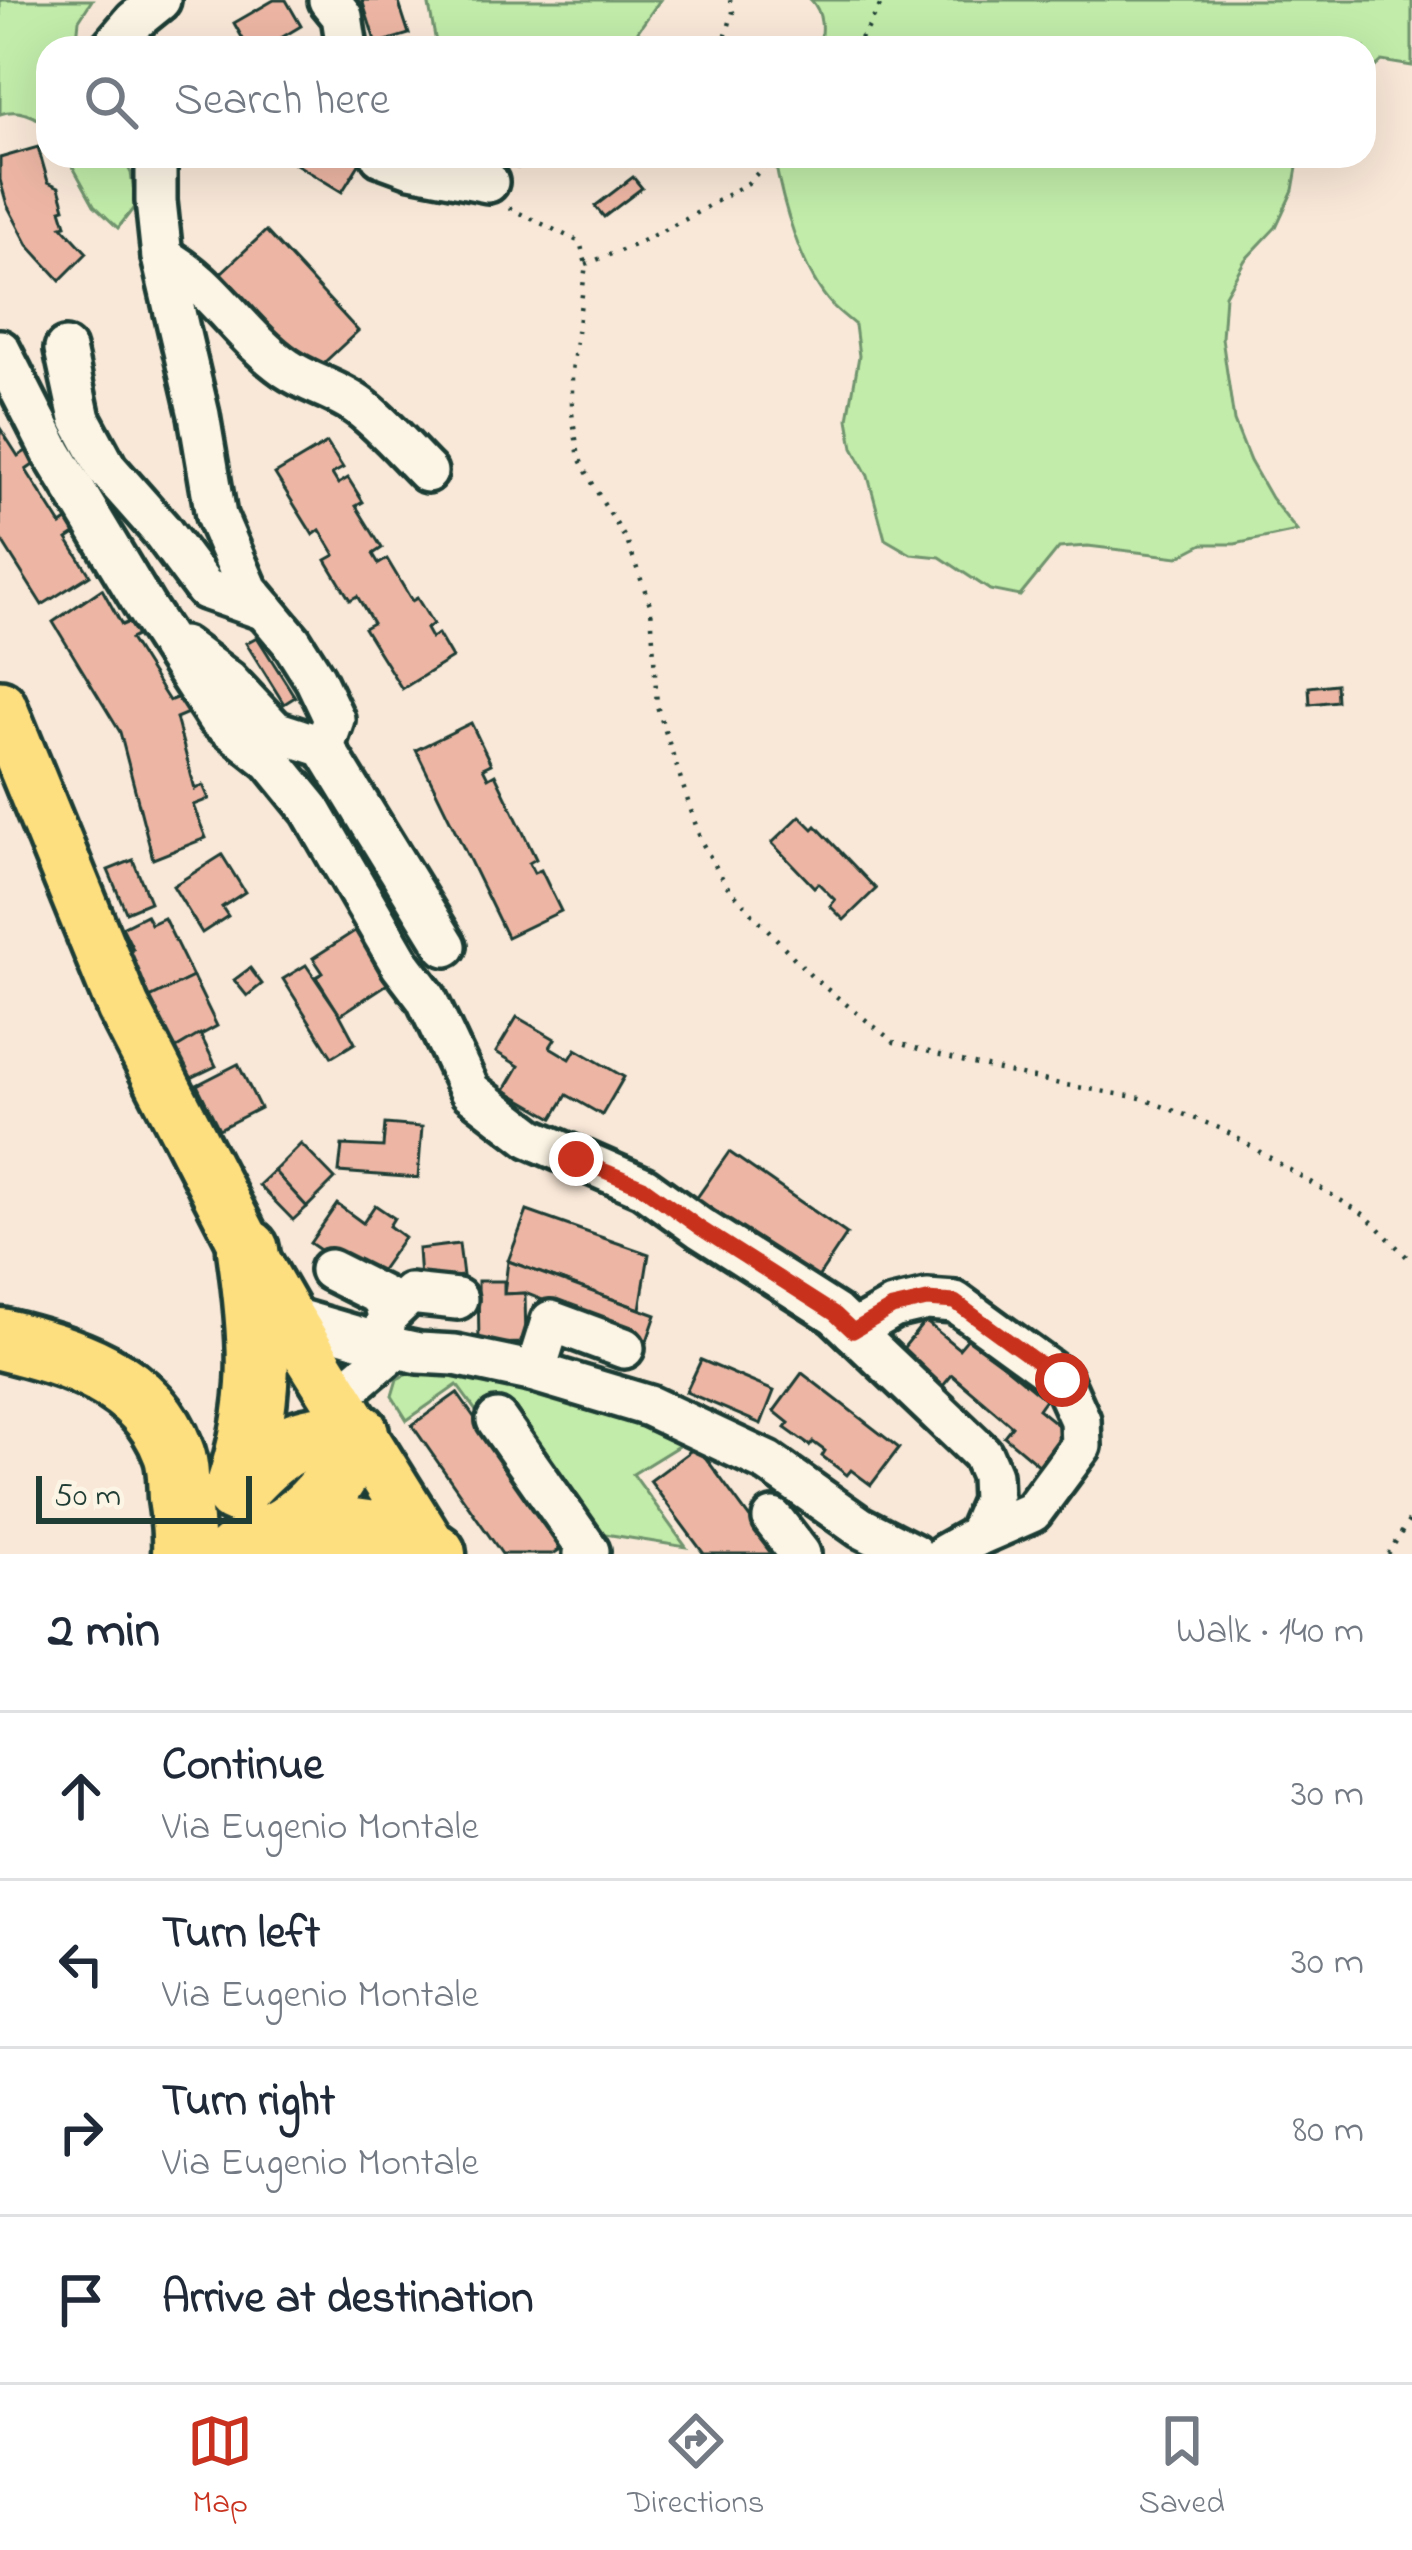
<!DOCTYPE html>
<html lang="en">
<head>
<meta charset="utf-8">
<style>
	body { margin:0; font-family:"Indie Flower",sans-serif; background:#f6f6f7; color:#1f2937 }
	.scale { position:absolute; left:36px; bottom:30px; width:216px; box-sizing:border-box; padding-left:12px; border:6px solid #1f3d34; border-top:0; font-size:33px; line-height:42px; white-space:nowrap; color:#1f3d34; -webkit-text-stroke:9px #fcf5e5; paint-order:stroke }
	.stop { position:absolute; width:36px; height:36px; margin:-27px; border:9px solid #c8321e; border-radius:50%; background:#fff }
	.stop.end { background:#c8321e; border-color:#fff; box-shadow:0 3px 12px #0008 }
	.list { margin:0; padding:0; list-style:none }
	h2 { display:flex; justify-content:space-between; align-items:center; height:156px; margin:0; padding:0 48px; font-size:51px }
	h2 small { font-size:39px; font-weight:400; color:#747a83 }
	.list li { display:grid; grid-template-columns:78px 1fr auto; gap:36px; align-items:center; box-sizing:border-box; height:168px; padding:0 48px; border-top:3px solid #e0e1e3 }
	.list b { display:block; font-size:45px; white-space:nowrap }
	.list p { margin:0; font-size:39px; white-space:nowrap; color:#747a83 }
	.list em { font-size:39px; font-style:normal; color:#747a83 }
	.icon { flex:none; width:66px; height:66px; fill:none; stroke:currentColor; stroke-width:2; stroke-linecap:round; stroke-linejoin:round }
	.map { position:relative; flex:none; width:1412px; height:1554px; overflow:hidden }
	.search { position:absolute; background:#fff; box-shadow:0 12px 48px #0002; left:36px; right:36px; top:36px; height:132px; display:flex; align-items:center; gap:30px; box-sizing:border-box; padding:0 42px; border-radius:36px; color:#747a83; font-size:45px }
	.sheet { height:828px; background:#fff }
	nav { display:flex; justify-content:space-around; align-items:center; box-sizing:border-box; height:168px; border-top:3px solid #e0e1e3; background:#fff; font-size:33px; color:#747a83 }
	nav a { display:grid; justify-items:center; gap:6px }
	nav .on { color:#c8321e }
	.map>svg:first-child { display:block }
</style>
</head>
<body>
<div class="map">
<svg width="1412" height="1554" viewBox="0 0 1412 1554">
	<rect width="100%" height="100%" fill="#f9e8d8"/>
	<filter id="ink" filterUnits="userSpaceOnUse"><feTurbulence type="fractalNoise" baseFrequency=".00833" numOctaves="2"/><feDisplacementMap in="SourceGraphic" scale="24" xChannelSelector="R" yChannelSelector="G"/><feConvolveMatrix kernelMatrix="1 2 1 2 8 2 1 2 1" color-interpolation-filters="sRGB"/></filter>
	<g filter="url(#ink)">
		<g fill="#c1eca9" stroke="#70946e" stroke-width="3">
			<path d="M0,0H92L79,20L76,48H48V128C36,115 18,108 0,114Z"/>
			<path d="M428,0H660L638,31L633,48H437Z"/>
			<path d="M811,0H1412V66L1382,61L1364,77V48H817C824,33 823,12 811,0Z"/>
			<path d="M67,156H122L131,173L136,205L118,228L94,205Z"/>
			<path d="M774,156H1299L1293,190L1276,227L1245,260L1225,295L1222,338L1234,421L1250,461L1271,498L1297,531L1235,544H1203L1178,557L1088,546L1059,548L1020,596L990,590L940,557L911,554L885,539L868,476L853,448L848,419L859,356L855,325C848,319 840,313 833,306C801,272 782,201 774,156Z"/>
			<path d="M428,1365L520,1381L688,1440L633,1474L686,1547L599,1533L508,1404L476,1411L457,1385L407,1420L392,1396L397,1379Z"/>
		</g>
		<g fill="#edb6a4" stroke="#1f3d34" stroke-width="3">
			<path d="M274,0H286L301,26L264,48H248L234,23Z"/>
			<path d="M362,0H398L409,34L376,44Z"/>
			<path d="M38,147L48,182L59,187L65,208L61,209L66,225L62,226L87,253L60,280L28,245L7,205L0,180V158Z"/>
			<path d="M294,156H359L363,158L342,192L291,161Z"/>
			<path d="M633,177L642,188L604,217L595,206Z"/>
			<path d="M266,231L358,331L313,373L221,273Z"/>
			<path d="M0,428L18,456L28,450L36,463L26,470L61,525L68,520L76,533L67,539L90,575L42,605L0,538Z"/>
			<path d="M327,443L343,468L332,474L338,484L348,478L363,502L356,506L382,548L373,554L379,564L387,559L412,601L417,598L433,624L426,629L431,638L438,634L452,658L402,689L364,628L373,623L357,596L350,600L326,560L335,555L320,530L313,535L275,474Z"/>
			<path d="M102,589L122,625L134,620L140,634L130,639L169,701L181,696L188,713L176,718L195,789L203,785L209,799L193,805L206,838L153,859L120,732L53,622Z"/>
			<path d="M257,637L295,697L284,704L246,643Z"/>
			<path d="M1336,684L1337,701L1310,704L1309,687Z"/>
			<path d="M471,723L491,764L483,768L488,778L495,774L536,859L529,863L534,873L541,870L561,911L507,937L416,750Z"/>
			<path d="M800,816L813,829L816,826L876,889L844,920L830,906L835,900L818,883L814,887L772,843Z"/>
			<path d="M222,855L245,892L222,907L228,916L202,933L173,886Z"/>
			<path d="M133,860L150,902L126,912L108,870Z"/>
			<path d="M146,915L151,924L164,918L193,977L150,998L128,951L133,949L122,927Z"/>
			<path d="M361,927L395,979L340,1015L316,977L323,973L313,958Z"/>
			<path d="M306,965L340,1015L355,1043L332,1057L283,979Z"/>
			<path d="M250,968L262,984L247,996L234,980Z"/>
			<path d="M193,977L217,1026L175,1049L150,998Z"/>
			<path d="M517,1017L555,1039L550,1047L570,1059L576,1049L624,1077L602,1115L567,1095L553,1118L505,1090L519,1066L496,1052Z"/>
			<path d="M200,1034L216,1066L189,1079L175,1049Z"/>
			<path d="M238,1064L260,1108L219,1129L197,1085Z"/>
			<path d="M385,1124L422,1127L418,1178L339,1172L342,1145L383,1147Z"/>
			<path d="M301,1144L335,1179L307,1207L274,1171Z"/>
			<path d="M729,1152L847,1234L813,1285L694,1202Z"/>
			<path d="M274,1171L307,1207L293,1220L259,1185Z"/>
			<path d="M337,1204L363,1223L375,1205L394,1218L389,1226L404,1237L376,1277L342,1265L310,1243Z"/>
			<path d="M527,1211L649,1254L640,1309L508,1261Z"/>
			<path d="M459,1244L463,1276L420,1280L418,1249Z"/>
			<path d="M508,1261L656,1315L647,1341L525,1293L504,1294Z"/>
			<path d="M478,1281H504V1294L525,1293L526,1343L479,1344Z"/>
			<path d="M925,1321L959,1349L969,1337L1045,1399L1038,1409L1074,1438L1047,1472L1004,1436L1012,1426L952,1375L943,1386L901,1351Z"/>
			<path d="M701,1360L774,1391L761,1424L686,1392Z"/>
			<path d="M802,1373L899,1448L871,1485L851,1470L847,1475L822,1456L825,1451L813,1442L810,1446L785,1428L789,1423L774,1411Z"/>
			<path d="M457,1393L565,1546L553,1554H502L412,1425Z"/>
			<path d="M697,1446L776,1554H704L650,1481Z"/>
		</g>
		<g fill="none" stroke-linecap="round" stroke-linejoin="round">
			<defs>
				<g id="minor">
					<path d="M329,0L342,16L347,48"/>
					<path d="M111,48L134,21L160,0"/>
					<path d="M156,156V201L162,257L199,415L216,516L248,590L291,641L315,679L334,719L324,747"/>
					<path d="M381,156L411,167L488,182"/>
					<path d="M162,257C212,283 240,336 286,368C309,384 338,390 360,407C384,425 405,450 427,472"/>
					<path d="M65,349L80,419L107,469L161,530L205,589L265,610"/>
					<path d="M0,350L53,454L145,607L217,718L271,761L311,810L401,965L426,998L470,1091L531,1138L643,1187L700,1228L835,1314L982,1454L991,1475L992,1501L977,1536L945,1554"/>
					<path d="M183,647L228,681L275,731L324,747L446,946"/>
					<path d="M330,1270L382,1296L388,1315"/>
					<path d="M286,1316L396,1348L419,1353L455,1355L535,1372L649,1406L768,1462L860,1527L913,1554"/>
					<path d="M853,1331L893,1308L927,1300L955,1302L1062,1380L1080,1420L1081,1446L1032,1512L977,1536"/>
					<path d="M380,1343L388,1315L410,1294L457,1299"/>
					<path d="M535,1372L551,1321L624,1348"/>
					<path d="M337,1398L396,1348"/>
					<path d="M497,1420L589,1551L584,1554"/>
					<path d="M773,1519L800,1554"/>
				</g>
				<path id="major" d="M0,706L123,1007L248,1250L286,1316L435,1554"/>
				<g id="highway">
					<path d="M0,1339C69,1356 146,1378 173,1451C179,1465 178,1483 179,1498C182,1517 184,1535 183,1554"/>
					<path d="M235,1492C265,1401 261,1343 248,1250"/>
					<path d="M291,1524L324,1525L367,1531L435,1554"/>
					<path d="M234,1554C252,1541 274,1536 292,1523C324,1501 345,1468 358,1433C296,1436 278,1443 236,1491"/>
				</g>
			</defs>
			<use href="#minor" stroke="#1f3d34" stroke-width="48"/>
			<use href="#major" stroke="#1f3d34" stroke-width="60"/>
			<use href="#highway" stroke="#1f3d34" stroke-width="69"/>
			<g stroke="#1f3d34" stroke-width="4.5" stroke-dasharray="3 9" stroke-linecap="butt">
				<path d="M722,48L733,12L730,0"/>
				<path d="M852,48L867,30L883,0"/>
				<path d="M516,167L550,166L587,156"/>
				<path d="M509,208L580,242L586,264L572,371V413L579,458L602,501L627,541L651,607L657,706L701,841L727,886L813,978L894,1042L969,1063L1060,1084L1141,1098L1222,1129L1365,1215L1412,1262"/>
				<path d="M586,264L632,246L686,219L748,183L774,156"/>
				<path d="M1388,1554L1412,1516"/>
			</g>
			<use href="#minor" stroke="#fcf5e5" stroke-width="39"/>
			<use href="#major" stroke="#fedf80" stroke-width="51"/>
			<use href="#highway" stroke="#fedf80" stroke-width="60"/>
		</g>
	</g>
	<g fill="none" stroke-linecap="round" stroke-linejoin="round" filter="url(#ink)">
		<path stroke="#c8321e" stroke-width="15" d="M576,1159L643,1187L700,1228L835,1314L853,1331L892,1308L927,1300L955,1302L1062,1380"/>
	</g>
</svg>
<div class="scale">50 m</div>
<div class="stop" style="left:1062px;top:1380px"></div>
<div class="stop end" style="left:576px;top:1159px"></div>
<div class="search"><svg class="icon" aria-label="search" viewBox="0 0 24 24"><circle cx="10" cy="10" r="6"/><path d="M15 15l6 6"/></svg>Search here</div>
</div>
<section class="sheet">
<h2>2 min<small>Walk · 140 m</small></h2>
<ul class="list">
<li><svg class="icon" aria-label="ahead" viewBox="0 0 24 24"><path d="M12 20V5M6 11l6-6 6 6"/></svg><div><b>Continue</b><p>Via Eugenio Montale</p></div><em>30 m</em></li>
<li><svg class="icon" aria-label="left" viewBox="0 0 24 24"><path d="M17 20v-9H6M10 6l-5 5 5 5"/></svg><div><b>Turn left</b><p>Via Eugenio Montale</p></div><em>30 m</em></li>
<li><svg class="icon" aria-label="right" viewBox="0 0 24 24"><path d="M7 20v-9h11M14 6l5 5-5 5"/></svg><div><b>Turn right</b><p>Via Eugenio Montale</p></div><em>80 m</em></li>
<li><svg class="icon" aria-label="arrive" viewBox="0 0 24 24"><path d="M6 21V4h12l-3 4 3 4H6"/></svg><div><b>Arrive at destination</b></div></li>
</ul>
</section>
<nav>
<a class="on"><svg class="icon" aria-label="map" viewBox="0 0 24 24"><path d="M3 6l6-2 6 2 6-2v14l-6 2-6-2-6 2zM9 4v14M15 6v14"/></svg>Map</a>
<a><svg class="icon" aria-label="directions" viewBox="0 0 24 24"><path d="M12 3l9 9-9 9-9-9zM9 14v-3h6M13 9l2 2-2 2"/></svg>Directions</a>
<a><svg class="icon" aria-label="saved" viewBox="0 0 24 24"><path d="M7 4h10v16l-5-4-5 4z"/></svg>Saved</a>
</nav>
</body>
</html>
